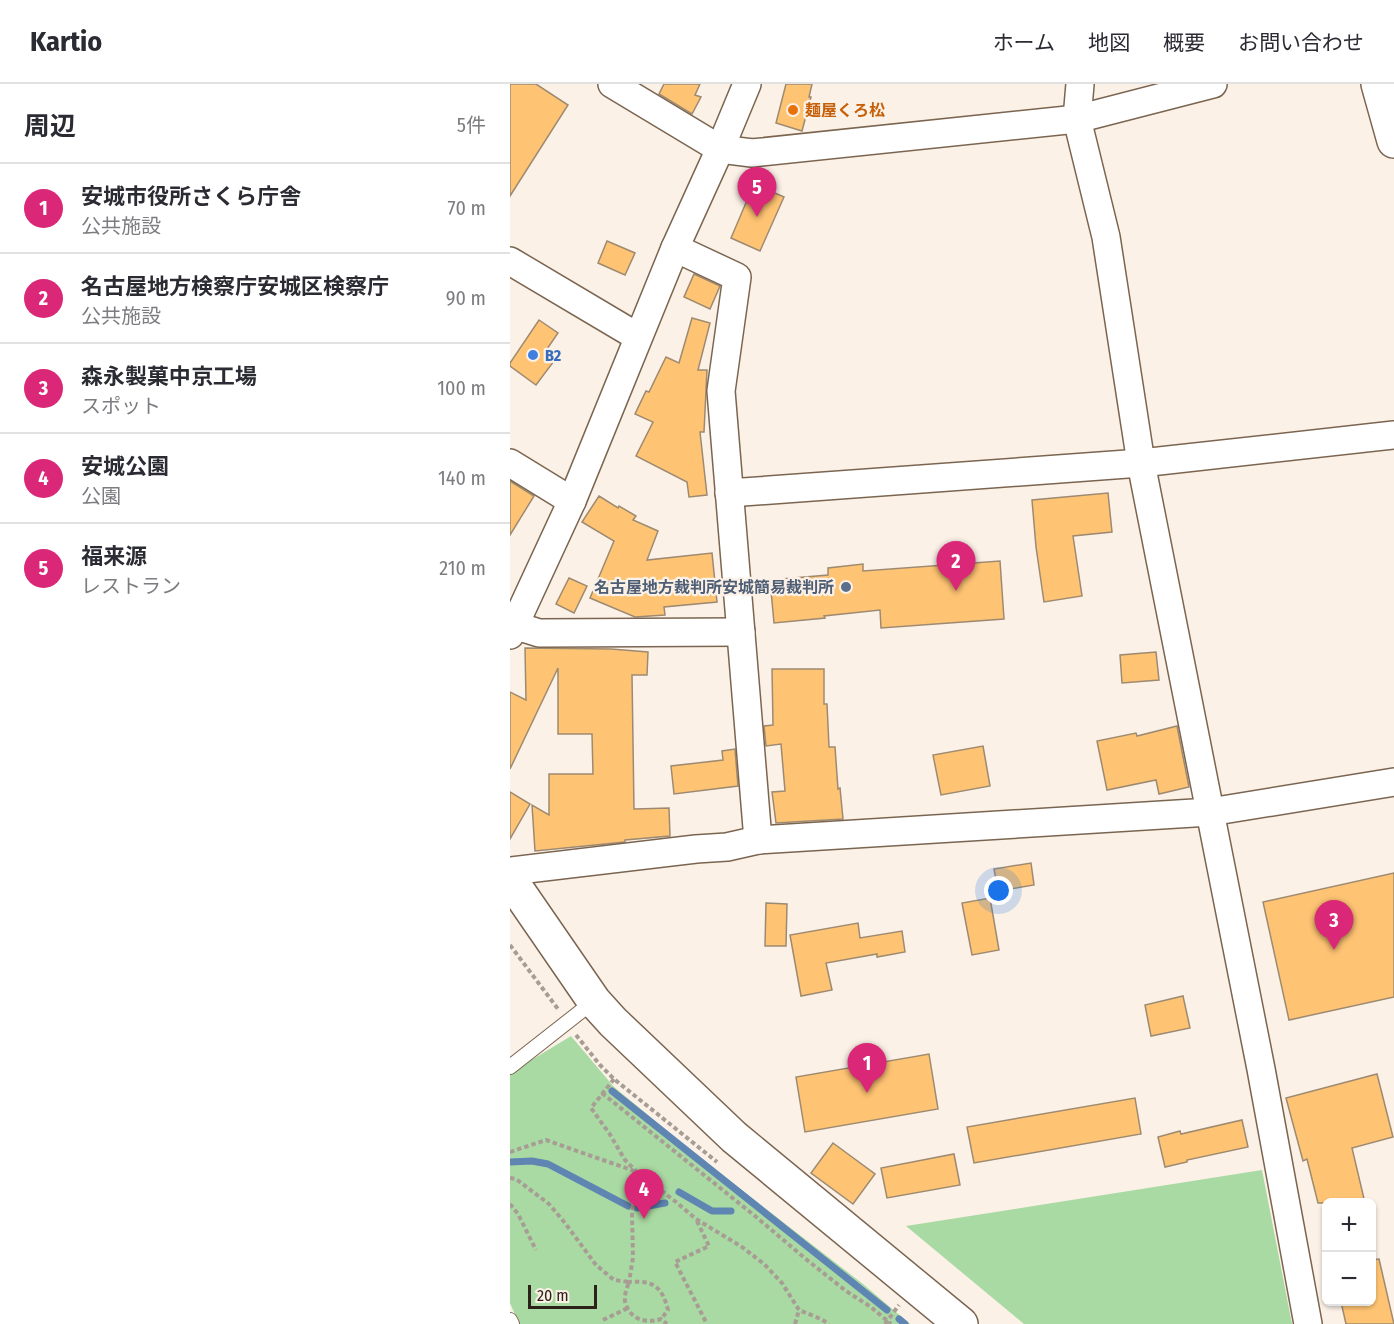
<!DOCTYPE html>
<html lang="ja">
<head>
<meta charset="utf-8">
<style>
	body { margin:0; font-family:"Fira Sans Condensed","Noto Sans JP",sans-serif; background:#f2f2f3; color:#2b2b33 }
	.controls { position:absolute; right:18px; bottom:18px; display:grid; overflow:hidden; border-radius:9px; box-shadow:0 2px 4px #0004 }
	.controls button { width:54px; height:54px; display:grid; place-items:center; padding:0; border:0; border-bottom:2px solid #e1e1e2; background:#fff; color:#2b2b33; font:30px sans-serif }
	.scale { position:absolute; left:18px; bottom:15px; width:69px; box-sizing:border-box; padding-left:6px; border:3px solid #2c2219; border-top:0; font-size:16px; line-height:21px; white-space:nowrap; color:#2c2219; -webkit-text-stroke:4px #fbf1e7; paint-order:stroke }
	.you { position:absolute; left:489px; top:807px; width:21px; height:21px; margin:-15px; border:4px solid #fff; border-radius:50%; background:#1a73e8; box-shadow:0 0 0 9px #1a73e833 }
	.badge { display:grid; place-items:center; width:39px; height:39px; border-radius:50%; background:#db2777; color:#fff; font-size:20px; font-weight:700 }
	.pin { position:absolute; translate:-50% -50px; filter:drop-shadow(0 2px 3px #0008) }
	.pin::after { content:''; position:absolute; top:32px; width:21px; height:18px; background:inherit; clip-path:polygon(0 0,100% 0,50% 100%) }
	.list { margin:0; padding:0; list-style:none }
	h2 { display:flex; justify-content:space-between; align-items:center; height:78px; margin:0; padding:0 24px; font-size:26px }
	h2 small { font-size:20px; font-weight:400; color:#7c7c81 }
	.list li { display:grid; grid-template-columns:39px 1fr auto; gap:18px; align-items:center; box-sizing:border-box; height:90px; padding:0 24px; border-top:2px solid #e1e1e2 }
	.list b { display:block; font-size:22px; white-space:nowrap }
	.list p { margin:0; font-size:20px; white-space:nowrap; color:#7c7c81 }
	.list em { font-size:20px; font-style:normal; color:#7c7c81 }
	.map { position:relative; flex:none; width:884px; height:1240px; overflow:hidden }
	header { display:flex; align-items:center; gap:36px; box-sizing:border-box; height:84px; padding:0 30px; background:#fff; border-bottom:2px solid #e1e1e2 }
	header strong { font-size:28px }
	nav { display:flex; gap:33px; margin-inline-start:auto; font-size:21px }
	main { display:flex }
	aside { flex:1; background:#fff }
	.map>svg:first-child { display:block }
</style>
</head>
<body>
<header>
<strong>Kartio</strong>
<nav><a>ホーム</a><a>地図</a><a>概要</a><a>お問い合わせ</a></nav>
</header>
<main>
<aside>
<h2>周辺<small>5件</small></h2>
<ul class="list">
<li><span class="badge">1</span><div><b>安城市役所さくら庁舎</b><p>公共施設</p></div><em>70 m</em></li>
<li><span class="badge">2</span><div><b>名古屋地方検察庁安城区検察庁</b><p>公共施設</p></div><em>90 m</em></li>
<li><span class="badge">3</span><div><b>森永製菓中京工場</b><p>スポット</p></div><em>100 m</em></li>
<li><span class="badge">4</span><div><b>安城公園</b><p>公園</p></div><em>140 m</em></li>
<li><span class="badge">5</span><div><b>福来源</b><p>レストラン</p></div><em>210 m</em></li>
</ul>
</aside>
<div class="map">
<svg width="884" height="1240" viewBox="0 0 884 1240">
	<rect width="100%" height="100%" fill="#fbf1e7"/>
	<g fill="#aadaa3">
		<path d="M61,952L104,1003L184,1069L353,1200L400,1240H9L0,1219V989Z"/>
		<path d="M752,1086L782,1240H514L396,1142Z"/>
	</g>
	<g fill="none" stroke-linecap="round" stroke-linejoin="round">
		<g stroke="#5f85b3" stroke-width="7">
			<path d="M102,1007L377,1226"/>
			<path d="M0,1078L22,1077L38,1080L118,1122"/>
			<path d="M169,1108L202,1127H221"/>
			<path d="M127,1124L155,1119"/>
			<path d="M389,1235L395,1240"/>
		</g>
	</g>
	<g fill="#ffc473" stroke="#9e8a71" stroke-width="1.5">
		<path d="M0,0H26L58,21L0,112Z"/>
		<path d="M154,0H190L185,11L191,13L182,30L149,10Z"/>
		<path d="M276,0H302L299,13H301L292,47L266,39Z"/>
		<path d="M244,100L274,113L250,167L221,154Z"/>
		<path d="M97,157L125,169L115,191L88,179Z"/>
		<path d="M184,190L210,202L200,225L174,213Z"/>
		<path d="M182,234L200,239L188,286H197L194,348H190L197,411L179,413L177,398L126,372L143,338L125,330L136,307L139,308L156,273L169,279Z"/>
		<path d="M29,236L48,249L37,265L44,277L26,301L0,282V279Z"/>
		<path d="M0,397L24,412L0,451Z"/>
		<path d="M598,409L602,448L563,452L572,512L534,518L526,463L522,416Z"/>
		<path d="M89,412L108,424L109,422L126,432L123,436L148,447L137,476L202,469L207,518L154,523L155,531L125,533L80,514L104,457L72,438Z"/>
		<path d="M490,477L494,535L371,544L370,526L314,532L315,534L264,539L260,496L318,491V484L353,480V487Z"/>
		<path d="M59,494L77,502L64,529L46,520Z"/>
		<path d="M15,564L101,565L138,568L137,591H122L124,725L159,724L160,752L115,756V758L25,767L22,721L39,731V690H83L82,650H48V584L0,685V608L16,616Z"/>
		<path d="M646,568L649,596L612,599L610,571Z"/>
		<path d="M262,585H314V620H317L319,663H325L328,705L330,704L333,735L266,739L262,708L275,707L271,660L256,662L254,642L263,641Z"/>
		<path d="M667,642L679,703L649,710L646,696L597,706L587,657L626,649L627,652Z"/>
		<path d="M473,662L480,702L431,711L423,671Z"/>
		<path d="M225,665L228,702L164,710L161,682L213,676L212,667Z"/>
		<path d="M0,708L20,720L0,755Z"/>
		<path d="M521,779L524,801L488,807L484,785Z"/>
		<path d="M884,789V913L779,936L753,818Z"/>
		<path d="M480,814L489,866L462,871L452,819Z"/>
		<path d="M256,819L277,820L276,862H255Z"/>
		<path d="M348,839L350,854L392,847L395,868L367,873V870L316,879L322,906L291,912L280,851Z"/>
		<path d="M673,912L680,944L641,952L635,921Z"/>
		<path d="M419,970L428,1025L295,1048L286,993Z"/>
		<path d="M867,990L883,1053L842,1064L855,1119H808L797,1075L793,1077L776,1014Z"/>
		<path d="M625,1014L631,1050L464,1079L457,1043Z"/>
		<path d="M732,1036L738,1063L677,1076V1078L655,1083L648,1053L670,1047L671,1050Z"/>
		<path d="M323,1059L365,1090L343,1120L301,1089Z"/>
		<path d="M444,1070L450,1101L377,1114L371,1084Z"/>
		<path d="M869,1175L884,1240H836L831,1218H861V1176Z"/>
	</g>
	<g fill="none" stroke-linecap="round" stroke-linejoin="round">
		<defs>
			<g id="lane">
				<path d="M0,983L84,917"/>
				<path d="M0,1236L2,1240"/>
			</g>
			<g id="street">
				<path d="M102,0L210,65L242,69L567,35L703,0"/>
				<path d="M570,0L567,35L596,153L631,379L751,985L798,1240"/>
				<path d="M165,164L227,193L211,307L248,756"/>
				<path d="M0,177L128,253"/>
				<path d="M0,379L62,417"/>
				<path d="M219,409L631,379L884,351"/>
				<path d="M4,541L29,549L231,548"/>
				<path d="M0,551L62,417L165,164L210,65L237,0"/>
				<path d="M0,787L186,765L217,763L248,756L700,728L884,698"/>
			</g>
			<g id="secondary">
				<path d="M868,0L884,57"/>
				<path d="M0,795L84,917L103,938L224,1053L451,1240"/>
			</g>
		</defs>
		<use href="#lane" stroke="#7b6550" stroke-width="16"/>
		<use href="#street" stroke="#7b6550" stroke-width="30"/>
		<use href="#secondary" stroke="#7b6550" stroke-width="36"/>
		<g stroke="#a79d94" stroke-width="4" stroke-dasharray="4.5 3" stroke-linecap="butt">
			<path d="M0,861L48,925"/>
			<path d="M66,951L90,981L104,995L207,1078"/>
			<path d="M104,995L81,1024L99,1049L115,1076L127,1088L122,1129L123,1174L119,1198C144,1196 152,1203 158,1226L151,1235"/>
			<path d="M92,1009L245,1132L297,1176L336,1207L361,1223L381,1240"/>
			<path d="M0,1068L36,1056L127,1088L166,1118L186,1135L232,1163L254,1180L272,1199L289,1226L311,1235L319,1240"/>
			<path d="M0,1094L6,1095L39,1120L55,1139L86,1181L104,1196L119,1198C117,1204 114,1211 115,1217C119,1235 135,1240 151,1235L157,1240"/>
			<path d="M0,1120L8,1130L26,1166"/>
			<path d="M187,1137L199,1162L165,1178L197,1240"/>
			<path d="M93,1236L118,1224"/>
			<path d="M285,1240L289,1226"/>
			<path d="M375,1240L389,1221"/>
		</g>
		<use href="#lane" stroke="#fff" stroke-width="14"/>
		<use href="#street" stroke="#fff" stroke-width="27"/>
		<use href="#secondary" stroke="#fff" stroke-width="33"/>
	</g>
	<circle fill="#e8710a" stroke="#fbf1e7" stroke-width="2" cx="283" cy="26" r="6"/>
	<circle fill="#3f7fe0" stroke="#fbf1e7" stroke-width="2" cx="23" cy="271" r="6"/>
	<circle fill="#5c6f8a" stroke="#fbf1e7" stroke-width="2" cx="336" cy="503" r="6"/>
	<g text-anchor="middle" stroke-width="4.5" stroke-linejoin="round" paint-order="stroke">
		<g font-size="16" font-weight="bold" fill="#c56008" stroke="#fbf1e7" text-anchor="start">
			<text x="295" y="32">麺屋くろ松</text>
		</g>
		<g font-size="16" font-weight="bold" fill="#366cbe" stroke="#fbf1e7" text-anchor="start">
			<text x="35" y="277">B2</text>
		</g>
		<g font-size="16" font-weight="bold" fill="#4e5e75" stroke="#fbf1e7" text-anchor="end">
			<text x="324" y="509">名古屋地方裁判所安城簡易裁判所</text>
		</g>
	</g>
</svg>
<div class="controls">
<button>+</button>
<button>−</button>
</div>
<div class="scale">20 m</div>
<div class="you"></div>
<div class="pin badge" style="left:357px;top:1009px">1</div>
<div class="pin badge" style="left:446px;top:507px">2</div>
<div class="pin badge" style="left:824px;top:866px">3</div>
<div class="pin badge" style="left:134px;top:1135px">4</div>
<div class="pin badge" style="left:247px;top:133px">5</div>
</div>
</main>
</body>
</html>
